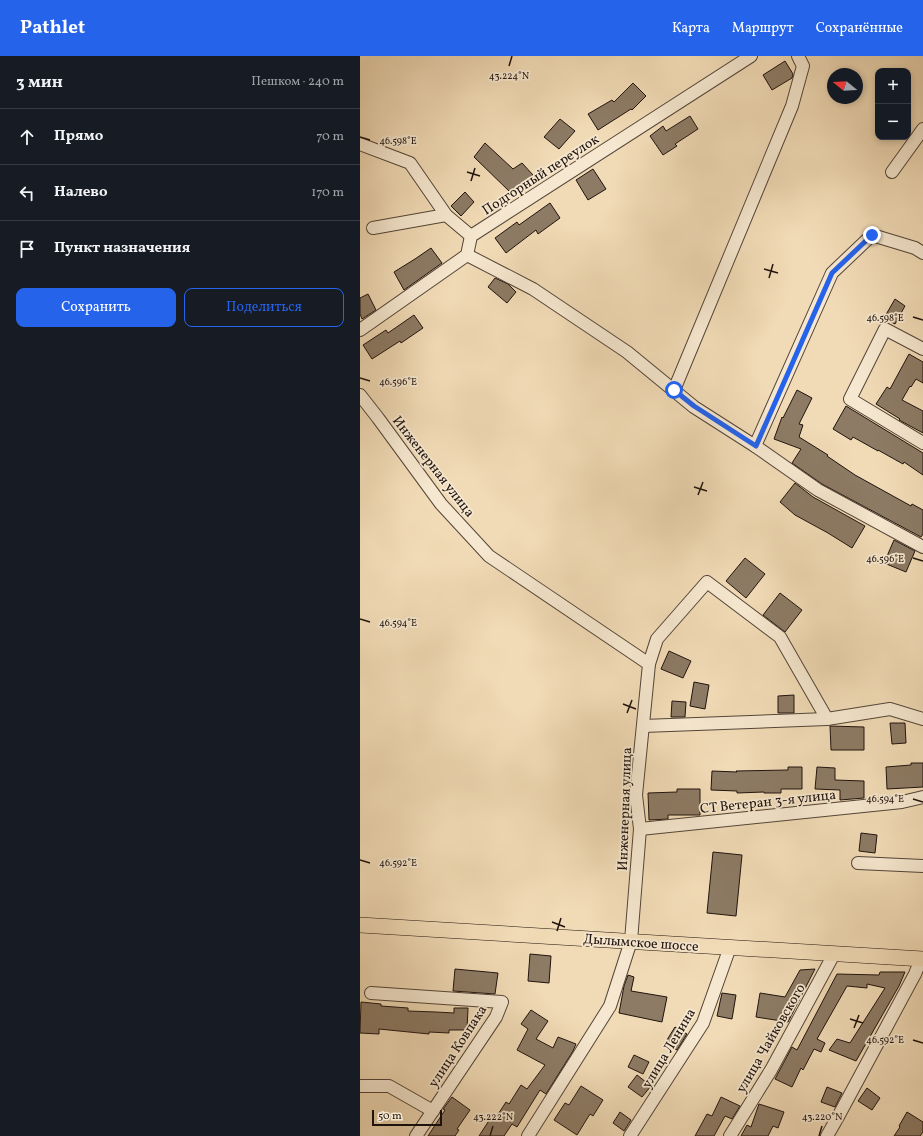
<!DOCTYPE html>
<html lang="ru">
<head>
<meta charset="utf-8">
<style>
	body { margin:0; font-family:Vollkorn,serif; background:#20242c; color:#f1f3f6 }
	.controls { position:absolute; right:12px; top:12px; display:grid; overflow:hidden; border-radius:8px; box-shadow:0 2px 6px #0003 }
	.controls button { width:36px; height:36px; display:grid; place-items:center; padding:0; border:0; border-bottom:1px solid #363941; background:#171b24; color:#f1f3f6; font:20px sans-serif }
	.compass { position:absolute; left:467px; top:12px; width:36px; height:36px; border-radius:50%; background:#171b24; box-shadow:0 2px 6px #0003; rotate:288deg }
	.scale { position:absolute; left:12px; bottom:10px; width:70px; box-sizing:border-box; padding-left:4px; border:2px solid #20130e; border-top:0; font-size:11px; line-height:14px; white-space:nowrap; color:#20130e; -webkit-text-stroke:3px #f6e8d0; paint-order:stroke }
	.stop { position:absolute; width:12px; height:12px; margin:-9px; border:3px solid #2563eb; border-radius:50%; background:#fff }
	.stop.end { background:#2563eb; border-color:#fff; box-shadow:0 1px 4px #0008 }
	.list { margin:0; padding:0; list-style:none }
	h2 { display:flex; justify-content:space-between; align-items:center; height:52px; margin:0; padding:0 16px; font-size:17px }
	h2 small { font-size:13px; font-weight:400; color:#9ea1a6 }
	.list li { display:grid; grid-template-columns:26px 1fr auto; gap:12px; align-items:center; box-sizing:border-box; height:56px; padding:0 16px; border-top:1px solid #363941 }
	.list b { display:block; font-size:15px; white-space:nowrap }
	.list em { font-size:13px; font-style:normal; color:#9ea1a6 }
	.actions { display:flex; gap:8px; padding:12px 16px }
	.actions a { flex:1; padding:9px 0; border:1px solid #2563eb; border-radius:8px; text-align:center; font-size:14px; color:#2563eb }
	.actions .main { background:#2563eb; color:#fff }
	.icon { flex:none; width:22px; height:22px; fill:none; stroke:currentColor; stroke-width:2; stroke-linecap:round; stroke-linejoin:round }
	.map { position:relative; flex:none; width:563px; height:1080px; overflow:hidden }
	header { display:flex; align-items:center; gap:24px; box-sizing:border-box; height:56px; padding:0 20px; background:#2563eb; color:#fff }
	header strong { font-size:19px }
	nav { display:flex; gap:22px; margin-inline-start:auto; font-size:14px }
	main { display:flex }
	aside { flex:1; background:#171b24 }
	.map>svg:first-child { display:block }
</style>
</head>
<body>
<header>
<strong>Pathlet</strong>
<nav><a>Карта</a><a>Маршрут</a><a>Сохранённые</a></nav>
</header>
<main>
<aside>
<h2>3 мин<small>Пешком · 240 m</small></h2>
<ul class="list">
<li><svg class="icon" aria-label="ahead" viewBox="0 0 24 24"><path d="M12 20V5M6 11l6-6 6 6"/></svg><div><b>Прямо</b></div><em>70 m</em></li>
<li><svg class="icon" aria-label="left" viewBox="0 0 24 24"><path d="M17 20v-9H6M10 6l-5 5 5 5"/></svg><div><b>Налево</b></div><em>170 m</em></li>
<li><svg class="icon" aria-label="arrive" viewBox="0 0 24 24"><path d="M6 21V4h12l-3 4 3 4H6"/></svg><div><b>Пункт назначения</b></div></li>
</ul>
<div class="actions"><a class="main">Сохранить</a><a>Поделиться</a></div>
</aside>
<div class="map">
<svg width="563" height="1080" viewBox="0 0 563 1080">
	<rect width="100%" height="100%" fill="#f1dbb6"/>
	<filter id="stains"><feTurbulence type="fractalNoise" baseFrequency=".005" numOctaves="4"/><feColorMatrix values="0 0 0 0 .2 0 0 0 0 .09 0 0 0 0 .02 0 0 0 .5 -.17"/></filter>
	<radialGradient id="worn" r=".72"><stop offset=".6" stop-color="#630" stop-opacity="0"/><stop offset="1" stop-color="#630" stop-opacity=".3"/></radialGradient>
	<g fill="#8d7b65" stroke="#20130e">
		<path d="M425,5L433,18L432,22L412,34L403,19Z"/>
		<path d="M273,27L286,40L272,54L271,53L238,74L228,58L252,44L254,46Z"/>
		<path d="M330,60L338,73L315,88L317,90L303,99L290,80L303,70L306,75Z"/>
		<path d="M200,63L215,75L199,93L184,81Z"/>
		<path d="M125,87L153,113L162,107L173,119L151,137L114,101Z"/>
		<path d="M233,113L246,133L228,144L216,124Z"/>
		<path d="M105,136L114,146L101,160L91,150Z"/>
		<path d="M190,147L200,162L178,178L176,174L146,197L135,182L157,166L159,169Z"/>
		<path d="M71,192L82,207L44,234L34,216L55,203Z"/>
		<path d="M135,222L148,228L156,236L147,247L128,231Z"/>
		<path d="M8,238L16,254L2,263L0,258V242Z"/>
		<path d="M535,243L545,250L535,268L524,262Z"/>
		<path d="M54,259L63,272L41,287L40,285L12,303L3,289L26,274L28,277Z"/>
		<path d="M549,298L563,306V327L556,323L551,331L550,330L542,344L563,355V377L539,364L540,363L516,348L527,331L530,333Z"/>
		<path d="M437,334L452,342L439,368L443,369L439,381L468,399L467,400L495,419L551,450L552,448L563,454V478L561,481L462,428L432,407L441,393L414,383L422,361L423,362Z"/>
		<path d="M486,350L563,397V419L544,406L543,408L518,394V395L493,381L491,384L473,373Z"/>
		<path d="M435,427L453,441L505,470L492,492L468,477L435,459L420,446Z"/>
		<path d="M534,484L555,495L546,516L524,507Z"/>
		<path d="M385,502L405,518L386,542L366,525Z"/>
		<path d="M420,537L442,554L425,576L403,559Z"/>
		<path d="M309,595L331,605L323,622L301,613Z"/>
		<path d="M334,626L349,629L345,653L330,650Z"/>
		<path d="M434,639V657H418V640Z"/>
		<path d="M312,645L326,646L325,661H311Z"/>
		<path d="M530,667H545L546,687L532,688Z"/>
		<path d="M470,670L504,671V694H471Z"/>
		<path d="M551,707H563V731L527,733L526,711L551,709Z"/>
		<path d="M428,711H442V733H421V737H404V736L377,737V735L351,734L352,715L377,716L376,715L428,714Z"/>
		<path d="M457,711L475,712V724L504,725V742L480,744V734L455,733Z"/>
		<path d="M317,733H340V759H308V763L289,764L288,737L317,736Z"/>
		<path d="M501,777L517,779L515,797L499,795Z"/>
		<path d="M353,796L382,799L376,860L347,857Z"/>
		<path d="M170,898L191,900L189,927L168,925Z"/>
		<path d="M95,913L138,917L135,938L93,935Z"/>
		<path d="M455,913L428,966L396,961L400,937L425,941L440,914Z"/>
		<path d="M520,916H545L539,930L496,1005L469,994L477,983L490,987L525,932L507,928V932L487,930L457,983L465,987L461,996L454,993L443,1014L441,1012L432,1031L415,1023L432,991L437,994L477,918L519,919Z"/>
		<path d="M268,919L274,921L271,935L307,941L302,966L259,957L264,930Z"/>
		<path d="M362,937L376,939L372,963L357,960Z"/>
		<path d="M1,946L21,948V950L48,952V955L76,956L94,957V952H108L107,974H89V977L69,976V978L19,973V978L0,977Z"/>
		<path d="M171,954L188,965L176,983L193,992L198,981L216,988L213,995L186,1038L180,1034L157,1071L152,1068L144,1080H119L130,1063L133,1066L146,1046L149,1048L161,1029L167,1033L185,1009L157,994L168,973L161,968Z"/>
		<path d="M315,971L327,978L317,994L305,987Z"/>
		<path d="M274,999L289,1006L283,1018L268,1011Z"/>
		<path d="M277,1019L291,1030L282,1041L268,1031Z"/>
		<path d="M221,1030L243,1044L233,1060L230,1058L217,1079L194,1064L205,1047L209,1049Z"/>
		<path d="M467,1031L482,1037L475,1051L461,1046Z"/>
		<path d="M507,1032L520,1042L512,1054L498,1045Z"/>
		<path d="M92,1041L110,1054L97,1073L99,1074L95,1080H68L85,1054L83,1053Z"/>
		<path d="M361,1041L380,1050L372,1063L365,1060L354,1080H335L347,1058L352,1060Z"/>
		<path d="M399,1048L424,1056L418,1072L413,1070L408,1080H381L387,1069L391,1071Z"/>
		<path d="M260,1056L271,1064L264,1075L253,1067Z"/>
		<path d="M547,1056L563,1066V1076L560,1080H534L540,1071L539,1070Z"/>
	</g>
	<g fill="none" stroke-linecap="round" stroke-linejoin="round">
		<defs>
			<g id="minor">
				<path d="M0,88L50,107L86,159L111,180"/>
				<path d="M532,116L563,73"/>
				<path d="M13,172L86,159"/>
				<path d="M107,199L173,233L267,296L334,351L395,390L458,434L563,491"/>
				<path d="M0,274L107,199L111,180L391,0"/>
				<path d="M563,293L525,273L490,343L563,387"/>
				<path d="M314,334L432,50L443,10L438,0"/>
				<path d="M0,339L18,362L81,448L129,500L289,608L276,739L280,773L271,885L250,950L168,1080"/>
				<path d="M395,390L472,217L512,179L555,192L563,197"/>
				<path d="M289,608L297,583L347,526L420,581L467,663"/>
				<path d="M283,670L467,663L530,653L563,663"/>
				<path d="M280,773L542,746L563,741"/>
				<path d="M498,807L563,810"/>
				<path d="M11,937L142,946L136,961L56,1080"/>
				<path d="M0,1030H29L73,1055"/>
				<path d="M270,1080L343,967L370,891"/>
				<path d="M370,1080L411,1014L474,898"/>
				<path d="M467,1080L479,1059L555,918L561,903"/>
			</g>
			<path id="major" d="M0,869L563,903"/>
		</defs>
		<use href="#minor" stroke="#544538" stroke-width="14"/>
		<use href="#major" stroke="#20130e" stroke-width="16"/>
		<use href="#minor" stroke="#f6e8d0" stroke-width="12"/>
		<use href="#major" stroke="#f1dbb6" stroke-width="15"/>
	</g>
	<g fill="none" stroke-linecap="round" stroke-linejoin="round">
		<path stroke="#2563eb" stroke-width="5" d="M314,334L334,350L396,390L472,217L512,179"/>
	</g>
	<path fill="none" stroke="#20130e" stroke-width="1.5" d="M149,10L152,0M0,81L10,84M107,116L120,120M111,125L115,112M404,213L418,217M409,222L413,208M553,261L563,264M0,322L10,325M334,431L347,435M338,439L343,426M553,502L563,505M0,563L10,566M263,648L276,653M267,657L272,644M553,743L563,746M0,804L10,807M192,866L205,871M197,875L201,862M490,963L503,967M494,972L499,959M553,984L563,987M130,1080L133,1070M459,1080L462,1070"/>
	<g text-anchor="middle" stroke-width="3.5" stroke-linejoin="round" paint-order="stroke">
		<g font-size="14" fill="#20130e" stroke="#f6e8d0">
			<text transform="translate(180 118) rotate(-33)" y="5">Подгорный переулок</text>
			<text transform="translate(74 410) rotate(52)" y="5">Инженерная улица</text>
			<text transform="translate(408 745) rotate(-6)" y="5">СТ Ветеран 3-я улица</text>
			<text transform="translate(264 753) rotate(-88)" y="5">Инженерная улица</text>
			<text transform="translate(281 886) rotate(4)" y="5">Дылымское шоссе</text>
			<text transform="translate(410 982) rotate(-60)" y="5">улица Чайковского</text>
			<text transform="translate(97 990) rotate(-57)" y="5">улица Ковпака</text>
			<text transform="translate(308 992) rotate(-59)" y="5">улица Ленина</text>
		</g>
	</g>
	<g font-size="10" text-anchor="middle" fill="#20130e" stroke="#f6e8d0" stroke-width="3.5" stroke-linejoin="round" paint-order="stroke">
		<text x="149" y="23">43.224°N</text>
		<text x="38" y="88">46.598°E</text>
		<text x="525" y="265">46.598°E</text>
		<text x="38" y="329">46.596°E</text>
		<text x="525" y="506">46.596°E</text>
		<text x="38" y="570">46.594°E</text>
		<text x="525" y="746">46.594°E</text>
		<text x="38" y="810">46.592°E</text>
		<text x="525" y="987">46.592°E</text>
		<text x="133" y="1064">43.222°N</text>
		<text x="462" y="1064">43.220°N</text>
	</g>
	<rect width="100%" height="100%" filter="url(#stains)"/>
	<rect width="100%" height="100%" fill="url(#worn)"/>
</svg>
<div class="controls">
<button>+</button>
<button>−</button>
</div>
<svg class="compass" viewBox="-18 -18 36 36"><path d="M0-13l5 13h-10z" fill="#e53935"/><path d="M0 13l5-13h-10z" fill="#9ea1a6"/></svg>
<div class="scale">50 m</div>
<div class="stop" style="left:314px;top:334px"></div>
<div class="stop end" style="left:512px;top:179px"></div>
</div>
</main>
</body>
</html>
